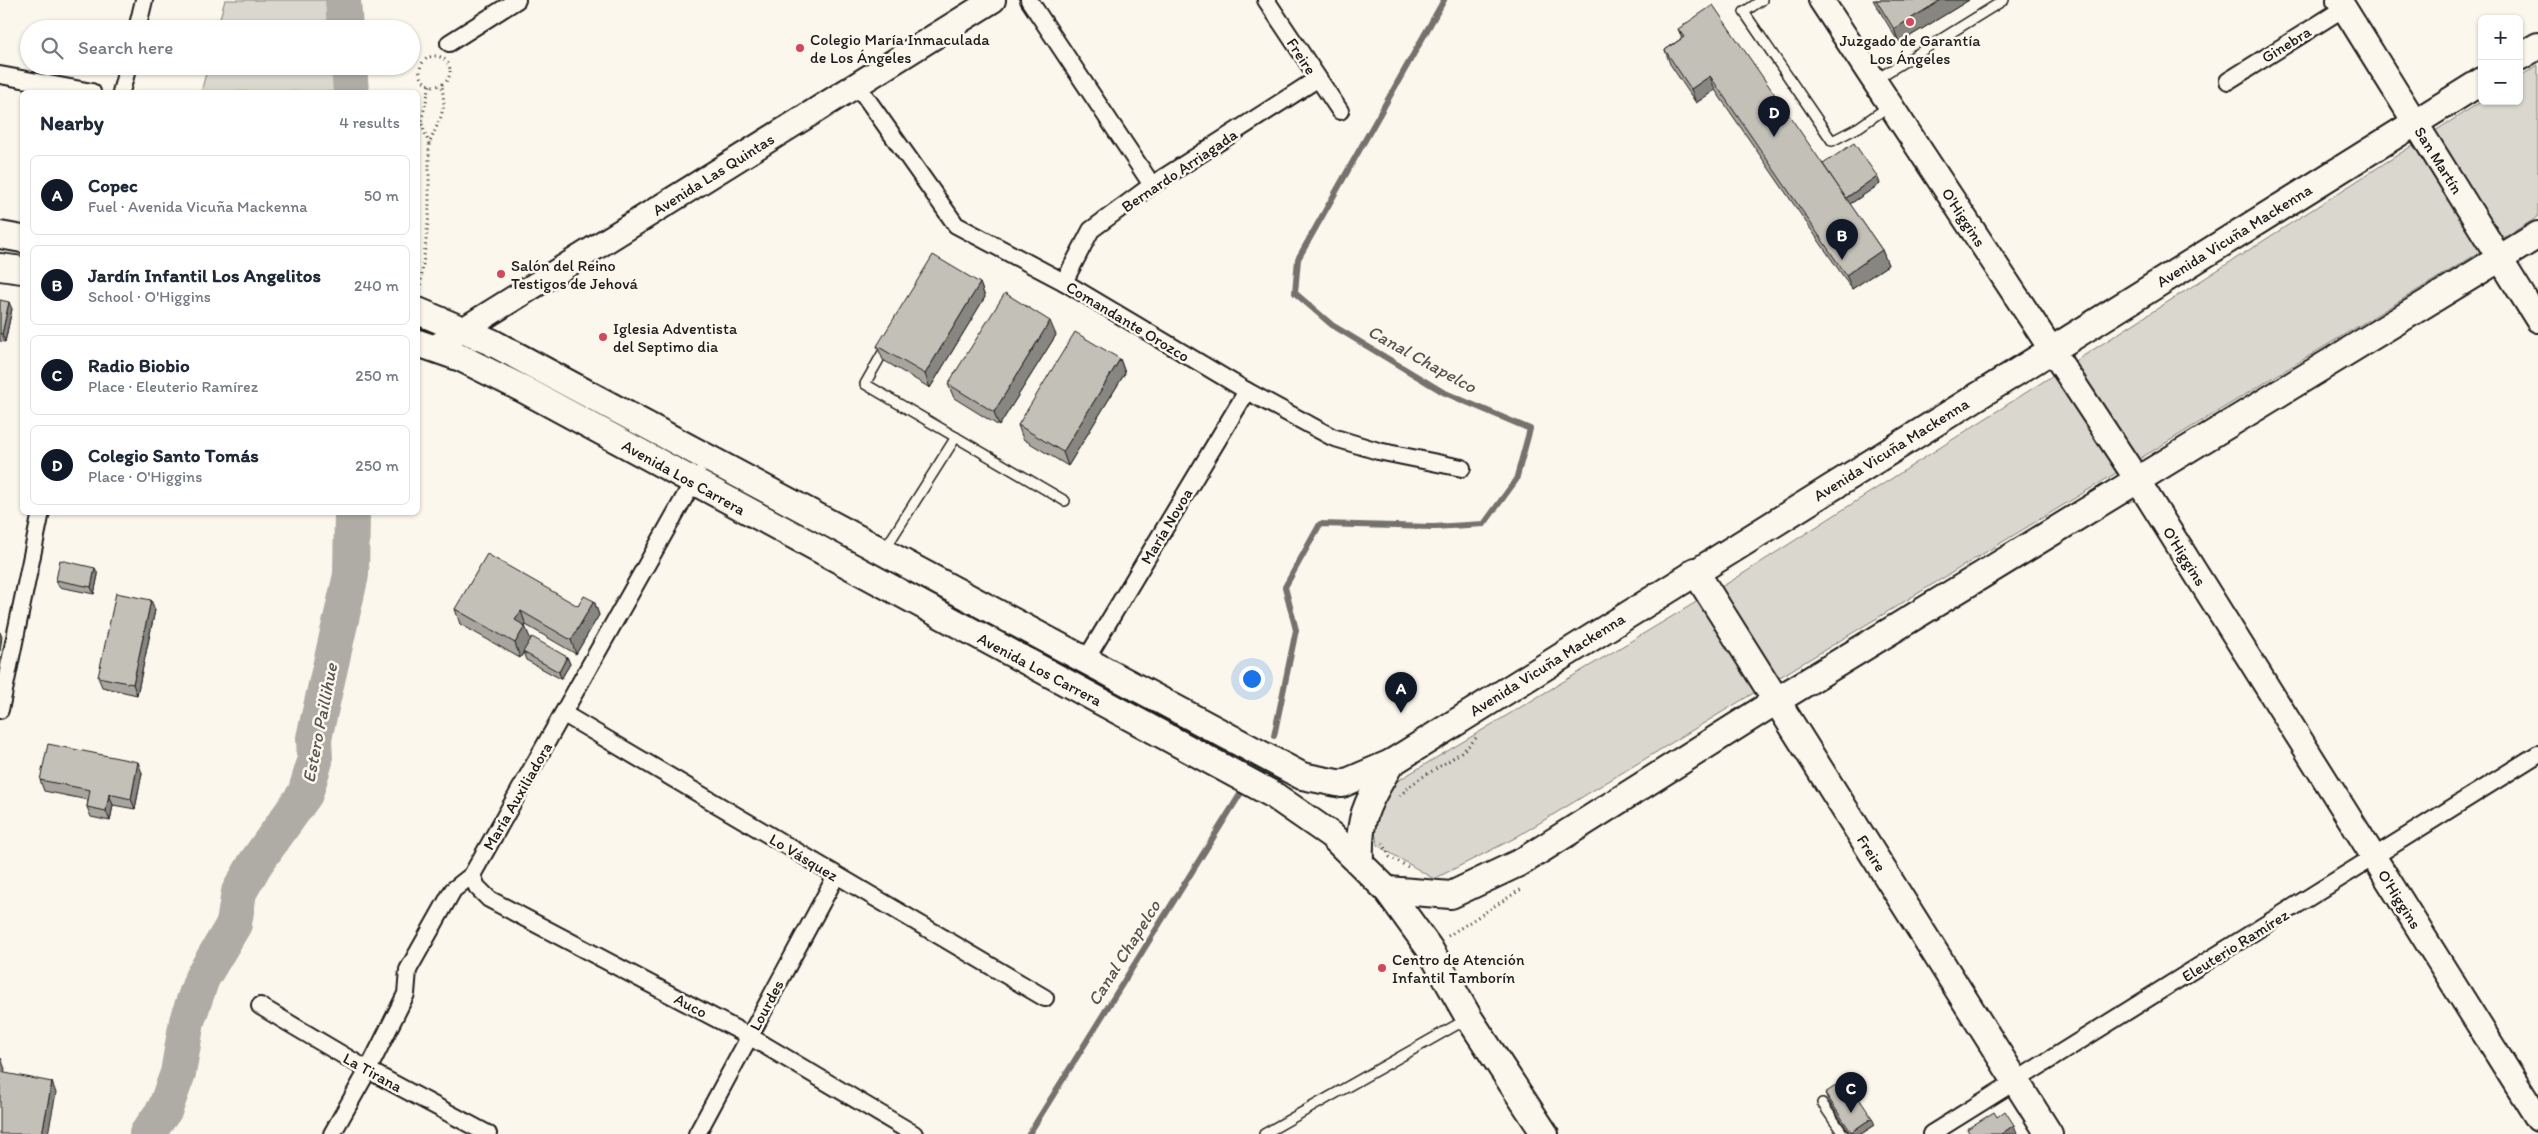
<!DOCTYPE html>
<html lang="en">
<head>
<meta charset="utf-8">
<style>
	body { margin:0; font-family:Itim,sans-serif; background:#f2f2f3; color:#1f2937 }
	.controls { position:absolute; right:15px; top:15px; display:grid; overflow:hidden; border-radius:8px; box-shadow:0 1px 4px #0004 }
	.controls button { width:45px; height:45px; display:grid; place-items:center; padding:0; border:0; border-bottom:1px solid #e0e1e3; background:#fff; color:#1f2937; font:25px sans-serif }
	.you { position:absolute; left:1251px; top:678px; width:18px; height:18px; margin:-12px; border:4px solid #fff; border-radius:50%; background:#1a73e8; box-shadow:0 0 0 8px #1a73e833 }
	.badge { display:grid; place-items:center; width:32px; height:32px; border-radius:50%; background:#111827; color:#fff; font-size:16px; font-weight:700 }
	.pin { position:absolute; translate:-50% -41px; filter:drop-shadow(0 1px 2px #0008) }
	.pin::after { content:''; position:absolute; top:26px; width:18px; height:15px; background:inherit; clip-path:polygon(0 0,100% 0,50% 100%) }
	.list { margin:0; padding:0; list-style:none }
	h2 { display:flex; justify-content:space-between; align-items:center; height:65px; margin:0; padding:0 20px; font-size:21px }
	h2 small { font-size:16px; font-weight:400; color:#747a83 }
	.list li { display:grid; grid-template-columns:32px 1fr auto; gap:15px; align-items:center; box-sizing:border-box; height:80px; margin:0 10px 10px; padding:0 10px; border:1px solid #e0e1e3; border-radius:8px }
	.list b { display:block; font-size:19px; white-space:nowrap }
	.list p { margin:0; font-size:16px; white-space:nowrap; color:#747a83 }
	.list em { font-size:16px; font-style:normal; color:#747a83 }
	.icon { flex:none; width:28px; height:28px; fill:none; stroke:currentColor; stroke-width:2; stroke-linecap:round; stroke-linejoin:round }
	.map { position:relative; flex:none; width:2538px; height:1134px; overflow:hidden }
	.search { position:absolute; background:#fff; box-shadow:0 1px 4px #0004; left:20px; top:20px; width:400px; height:55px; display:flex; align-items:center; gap:12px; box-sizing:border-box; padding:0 18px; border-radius:28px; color:#747a83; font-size:19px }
	.panel { position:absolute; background:#fff; box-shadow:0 1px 4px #0004; left:20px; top:90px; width:400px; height:425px; border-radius:8px }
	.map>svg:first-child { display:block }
</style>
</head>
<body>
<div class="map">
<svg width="2538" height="1134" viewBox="0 0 2538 1134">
	<rect width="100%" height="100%" fill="#fbf7ec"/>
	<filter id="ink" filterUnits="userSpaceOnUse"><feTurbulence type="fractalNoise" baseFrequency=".02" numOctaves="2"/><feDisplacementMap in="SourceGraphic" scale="10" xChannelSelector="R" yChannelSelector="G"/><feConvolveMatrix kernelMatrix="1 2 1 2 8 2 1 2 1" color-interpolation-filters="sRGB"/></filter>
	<g filter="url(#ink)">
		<g fill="#dad7ce" stroke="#7b7a75">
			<path d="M225,0H327L330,29H217Z"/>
			<path d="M2538,65V217L1513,839L1434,879L1377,845L1372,808L1394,783L1733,580L2482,101H2519V77Z"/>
			<path d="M208,66H334L337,92H201Z"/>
		</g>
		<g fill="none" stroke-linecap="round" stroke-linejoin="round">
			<g stroke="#74726e" stroke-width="6">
				<path d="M1274,736L1296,630L1285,587L1320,524L1433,527L1484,524L1516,480L1530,429L1443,392L1332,325L1295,293L1298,259L1444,0"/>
				<path d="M1029,1134L1244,788"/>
			</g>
			<g stroke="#afaca5" stroke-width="36">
				<path d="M343,0L345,29"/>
				<path d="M349,66L351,92"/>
				<path d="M147,1134L165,1109L178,1073L187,1021L202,978L234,924L239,892L255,864L305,794L315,761L314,738L351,575L352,512"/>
			</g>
			<defs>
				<g id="lane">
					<path d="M1762,0L1744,12L1832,141L1859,127L1889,106"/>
					<path d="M1875,80L2004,0"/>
					<path d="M886,347L865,384L1065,501"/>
					<path d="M885,549L956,437"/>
					<path d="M1822,1103L1843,1134"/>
					<path d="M1264,1134L1467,1019"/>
				</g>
				<g id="street">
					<path d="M1029,0L1152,185"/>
					<path d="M1266,0L1340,111"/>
					<path d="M137,29L144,0"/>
					<path d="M449,43L517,0"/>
					<path d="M0,75L92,92"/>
					<path d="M2228,81L2344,8"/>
					<path d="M857,85L956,225L1064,282L1247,391L1332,437L1378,451L1462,468"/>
					<path d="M121,92L128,66"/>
					<path d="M1064,282L1091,230L1152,185L1317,79"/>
					<path d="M1085,661L1247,391"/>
					<path d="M0,710L41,512"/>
					<path d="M564,714L1045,998"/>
					<path d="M472,875L477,887L489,899L749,1036L914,1134"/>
					<path d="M260,1006L368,1070L488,1134"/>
					<path d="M332,1134L368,1070L406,994L408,970L453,890L472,875L697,475"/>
					<path d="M697,1134L836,876"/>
					<path d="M1931,1134L2538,754"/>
				</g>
				<g id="secondary">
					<path d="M1821,0L2138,481L2538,1119"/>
					<path d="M2339,0L2538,320"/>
					<path d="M434,348L993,0"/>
				</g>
				<g id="primary">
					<path d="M2519,57L2538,46"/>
					<path d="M0,235L22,239"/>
					<path d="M0,267L22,270"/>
					<path d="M418,311L491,342L1302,776L1342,784L1391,763"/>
					<path d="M418,343L461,358L525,390L1272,794L1331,835L1387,890L1429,948L1469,1018L1545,1134"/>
					<path d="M1695,571L2049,1134"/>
					<path d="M1360,862C1358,814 1368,802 1391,763L2482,81"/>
					<path d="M1387,890L1451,895L1523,861L1776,701L2538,235"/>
				</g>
			</defs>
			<use href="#lane" stroke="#1c1c1c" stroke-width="12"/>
			<use href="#street" stroke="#1c1c1c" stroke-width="20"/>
			<use href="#secondary" stroke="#1c1c1c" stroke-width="28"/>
			<use href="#primary" stroke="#1c1c1c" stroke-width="30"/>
			<g stroke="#1c1c1c" stroke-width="3" stroke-dasharray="1 4" stroke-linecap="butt">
				<circle cx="435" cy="71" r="15"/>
				<path d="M429,144L421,122L430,85"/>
				<path d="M420,290L429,215V144L441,117L444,104L442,84"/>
				<path d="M1400,796C1421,772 1455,763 1476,738"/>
				<path d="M1383,843L1390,857L1410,868"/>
				<path d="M1448,936L1523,888"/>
			</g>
			<use href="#lane" stroke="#fbf7ec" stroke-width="9"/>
			<use href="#street" stroke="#fbf7ec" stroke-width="16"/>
			<use href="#secondary" stroke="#fbf7ec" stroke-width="24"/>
			<use href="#primary" stroke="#fbf7ec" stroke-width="26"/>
		</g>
		<g fill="#a8a59e" stroke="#1c1c1c">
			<path d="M1873,0H1969L1899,43Z"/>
			<path d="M1678,29L1823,164L1877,176L1880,184L1850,204L1882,250L1888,265L1852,289L1715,90L1696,103L1670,64L1665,50L1682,38Z"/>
			<path d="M980,283L985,297L930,388L883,360L877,346Z"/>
			<path d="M0,300L12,309L5,342L0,341Z"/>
			<path d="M1056,335L999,426L954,398L948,384Z"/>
			<path d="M1120,359L1125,373L1068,466L1023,439L1018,425Z"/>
			<path d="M95,568L98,575L94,594L59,587L56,580Z"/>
			<path d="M594,601L599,615L576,654L526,625L525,626L530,640L567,657L570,664L561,679L526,660L523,652H524L520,658L460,624L455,609L578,606Z"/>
			<path d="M155,610L137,695L102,687L98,677Z"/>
			<path d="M142,773L135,809L113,805L110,821L91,817L87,807L88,800L44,791L40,780Z"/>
			<path d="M1825,1093L1875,1125L1861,1134H1850L1828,1100Z"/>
		</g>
		<g fill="#888681" stroke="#1c1c1c">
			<path d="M1941,0H1969L1899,43L1894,29Z"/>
			<path d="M1710,76L1715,90L1696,103L1691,89Z"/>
			<path d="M1877,176L1880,184L1847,206L1845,199Z"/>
			<path d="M1882,250L1888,265L1852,289L1846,275Z"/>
			<path d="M980,283L985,297L930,388L925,374Z"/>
			<path d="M9,302L12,309L5,342L2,334Z"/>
			<path d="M1050,321L1056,335L999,426L994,412Z"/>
			<path d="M1120,359L1125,373L1068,466L1063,452Z"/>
			<path d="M95,568L98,575L94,594L91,587Z"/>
			<path d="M151,600L155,610L137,695L133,684Z"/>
			<path d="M594,601L599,615L576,654L571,640Z"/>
			<path d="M521,611L526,625L521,634L515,620Z"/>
			<path d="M525,626L531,640L520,658L515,643Z"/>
			<path d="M0,632L2,637L0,651Z"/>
			<path d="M567,657L570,664L561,679L559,672Z"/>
			<path d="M138,762L142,773L135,809L131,799Z"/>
			<path d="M109,794L113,805L110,821L106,811Z"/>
			<path d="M1,1058L5,1069L2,1083L0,1077V1063Z"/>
			<path d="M52,1082L56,1093L48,1134H42Z"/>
			<path d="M1872,1118L1875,1125L1861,1134H1852L1851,1132Z"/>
			<path d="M2014,1125L2017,1133L2015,1134H2001Z"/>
		</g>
		<g fill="#c3c0b8" stroke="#1c1c1c">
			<path d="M1876,0H1941L1894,29Z"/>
			<path d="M1713,5L1882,250L1846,275L1710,76L1691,89L1665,50L1684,37L1678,29Z"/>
			<path d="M1854,143L1877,176L1846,198L1823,164Z"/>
			<path d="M933,255L980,283L925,374L877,346Z"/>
			<path d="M1005,293L1050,321L994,412L948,384Z"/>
			<path d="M0,300L9,302L2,334H0Z"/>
			<path d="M1075,332L1120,359L1063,452L1018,425Z"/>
			<path d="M487,554L578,606L584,596L594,601L571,640L521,611L515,620L525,626L515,643L455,609Z"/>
			<path d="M60,560L95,568L91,587L56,580Z"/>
			<path d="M116,593L151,600L133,684L98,677Z"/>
			<path d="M532,637L567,657L559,672L523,652Z"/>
			<path d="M48,744L138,762L131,799L109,794L106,811L87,807L90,790L40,780Z"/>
			<path d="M0,1072L52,1082L42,1134H0Z"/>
			<path d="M1846,1079L1872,1118L1851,1132L1825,1093Z"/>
			<path d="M2005,1111L2014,1125L2001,1134H1970L1967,1129L1994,1112L1997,1117Z"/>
		</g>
	</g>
	<g fill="#d1495b" stroke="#fbf7ec" stroke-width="2">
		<circle cx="1910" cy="22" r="5"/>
		<circle cx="800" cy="48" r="5"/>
		<circle cx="501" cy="274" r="5"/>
		<circle cx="603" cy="337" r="5"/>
		<circle cx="1382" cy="968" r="5"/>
	</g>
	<g text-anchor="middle" stroke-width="5" stroke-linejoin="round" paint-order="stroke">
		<g font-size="16" fill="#1c1c1c" stroke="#fbf7ec" text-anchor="start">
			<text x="810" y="45">Colegio María Inmaculada<tspan x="810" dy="18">de Los Ángeles</tspan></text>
			<text x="1910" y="46" text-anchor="middle">Juzgado de Garantía<tspan x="1910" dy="18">Los Ángeles</tspan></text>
			<text x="511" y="271">Salón del Reino<tspan x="511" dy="18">Testigos de Jehová</tspan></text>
			<text x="613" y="334">Iglesia Adventista<tspan x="613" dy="18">del Septimo dia</tspan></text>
			<text x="1392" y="965">Centro de Atención<tspan x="1392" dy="18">Infantil Tamborín</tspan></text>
		</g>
		<g font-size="16" fill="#1c1c1c" stroke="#fbf7ec">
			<text transform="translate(2286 44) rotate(-32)" y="6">Ginebra</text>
			<text transform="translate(1302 56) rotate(57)" y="6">Freire</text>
			<text transform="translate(2439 160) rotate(58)" y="6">San Martín</text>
			<text transform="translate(1179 170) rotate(-34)" y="6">Bernardo Arriagada</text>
			<text transform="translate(713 174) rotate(-32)" y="6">Avenida Las Quintas</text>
			<text transform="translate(1964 217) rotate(57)" y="6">O'Higgins</text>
			<text transform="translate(2234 235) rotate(-32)" y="6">Avenida Vicuña Mackenna</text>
			<text transform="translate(1128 321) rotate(31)" y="6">Comandante Orozco</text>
			<text transform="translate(1891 449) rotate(-32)" y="6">Avenida Vicuña Mackenna</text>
			<text transform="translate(684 477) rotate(29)" y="6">Avenida Los Carrera</text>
			<text transform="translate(1166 526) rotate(-59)" y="6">María Novoa</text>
			<text transform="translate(2185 556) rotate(58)" y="6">O'Higgins</text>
			<text transform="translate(1547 664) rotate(-32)" y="6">Avenida Vicuña Mackenna</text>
			<text transform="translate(1040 669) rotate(28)" y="6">Avenida Los Carrera</text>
			<text transform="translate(517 796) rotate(-60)" y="6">María Auxiliadora</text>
			<text transform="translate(1872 853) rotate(58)" y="6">Freire</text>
			<text transform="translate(804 857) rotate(31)" y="6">Lo Vásquez</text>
			<text transform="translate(2400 899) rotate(58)" y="6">O'Higgins</text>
			<text transform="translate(2235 945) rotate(-32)" y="6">Eleuterio Ramírez</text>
			<text transform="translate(691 1005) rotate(28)" y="6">Auco</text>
			<text transform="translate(766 1005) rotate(-62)" y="6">Lourdes</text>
			<text transform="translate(373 1072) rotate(29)" y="6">La Tirana</text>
		</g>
		<g font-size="18" font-style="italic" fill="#575653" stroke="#fbf7ec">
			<text transform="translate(1422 359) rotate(29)" y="6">Canal Chapelco</text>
			<text transform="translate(320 723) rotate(-79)" y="6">Estero Paillihue</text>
			<text transform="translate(1124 953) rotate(-58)" y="6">Canal Chapelco</text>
		</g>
	</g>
</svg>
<div class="controls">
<button>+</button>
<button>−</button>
</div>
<div class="you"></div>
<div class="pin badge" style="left:1401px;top:713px">A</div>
<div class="pin badge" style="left:1842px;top:260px">B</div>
<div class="pin badge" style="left:1851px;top:1113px">C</div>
<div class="pin badge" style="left:1774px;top:137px">D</div>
<div class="search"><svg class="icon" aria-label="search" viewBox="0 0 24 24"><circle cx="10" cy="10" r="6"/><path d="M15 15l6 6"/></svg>Search here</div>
<section class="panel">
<h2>Nearby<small>4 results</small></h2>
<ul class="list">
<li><span class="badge">A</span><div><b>Copec</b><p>Fuel · Avenida Vicuña Mackenna</p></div><em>50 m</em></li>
<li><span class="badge">B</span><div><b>Jardín Infantil Los Angelitos</b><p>School · O'Higgins</p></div><em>240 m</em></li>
<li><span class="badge">C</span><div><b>Radio Biobio</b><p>Place · Eleuterio Ramírez</p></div><em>250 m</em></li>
<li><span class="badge">D</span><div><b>Colegio Santo Tomás</b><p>Place · O'Higgins</p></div><em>250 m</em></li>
</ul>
</section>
</div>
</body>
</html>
